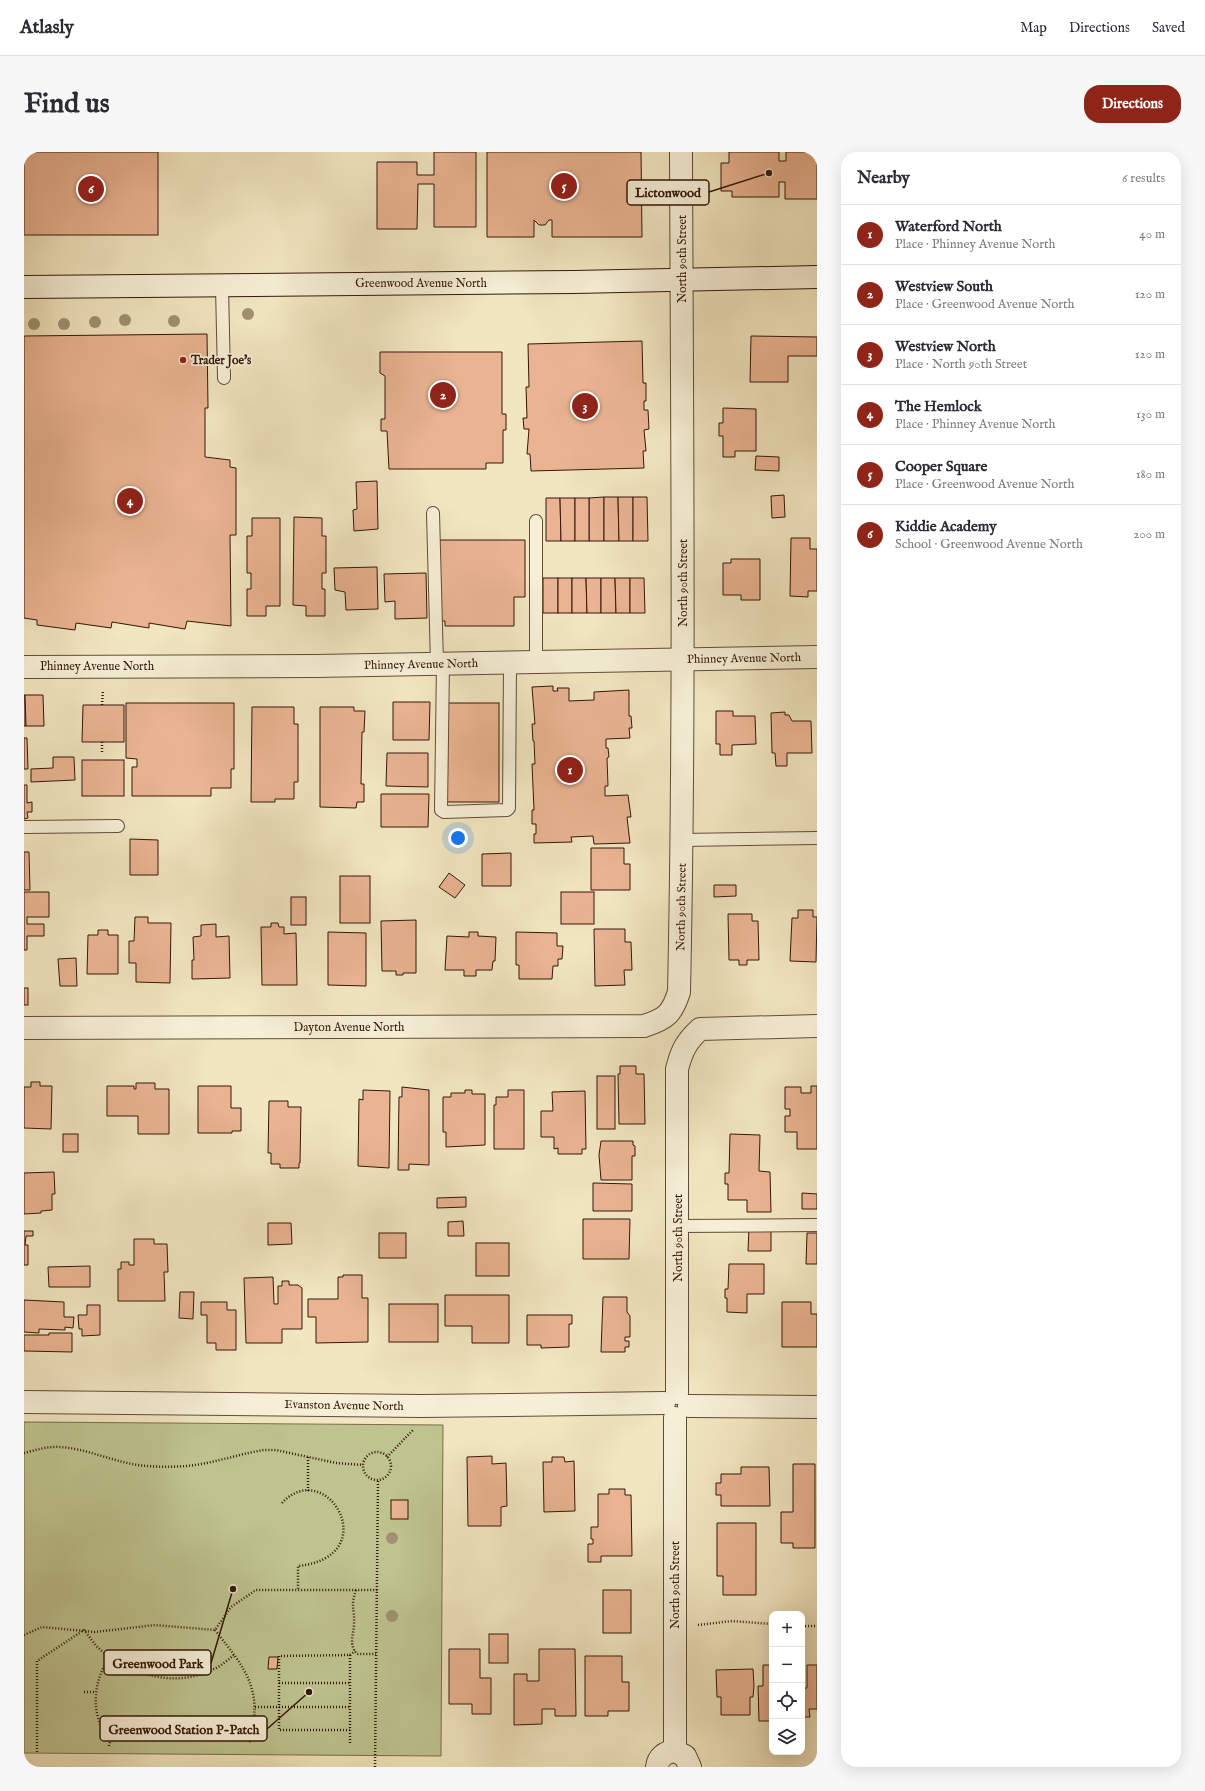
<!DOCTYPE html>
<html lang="en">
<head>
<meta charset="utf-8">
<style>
	body { margin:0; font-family:"IM FELL English",serif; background:#f7f7f7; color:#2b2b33 }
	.controls { position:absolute; right:12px; bottom:12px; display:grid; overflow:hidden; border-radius:8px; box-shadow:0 4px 16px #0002 }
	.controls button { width:36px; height:36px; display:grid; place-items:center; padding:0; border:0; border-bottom:1px solid #e1e1e2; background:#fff; color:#2b2b33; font:20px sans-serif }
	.you { position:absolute; left:434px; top:686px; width:14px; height:14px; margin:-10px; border:3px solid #fff; border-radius:50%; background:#1a73e8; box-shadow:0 0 0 6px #1a73e833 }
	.badge { display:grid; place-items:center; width:26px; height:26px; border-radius:50%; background:#8f2418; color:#fff; font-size:13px; font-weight:700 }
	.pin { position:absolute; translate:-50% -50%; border:2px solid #fff; box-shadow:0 1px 4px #0006 }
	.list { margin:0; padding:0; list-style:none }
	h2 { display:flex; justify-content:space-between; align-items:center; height:52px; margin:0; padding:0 16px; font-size:17px }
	h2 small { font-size:13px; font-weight:400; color:#7c7c81 }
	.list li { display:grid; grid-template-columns:26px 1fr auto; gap:12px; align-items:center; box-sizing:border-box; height:60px; padding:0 16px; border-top:1px solid #e1e1e2 }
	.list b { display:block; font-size:15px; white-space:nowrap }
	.list p { margin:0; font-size:13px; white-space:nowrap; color:#7c7c81 }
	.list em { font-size:13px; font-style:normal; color:#7c7c81 }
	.icon { flex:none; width:22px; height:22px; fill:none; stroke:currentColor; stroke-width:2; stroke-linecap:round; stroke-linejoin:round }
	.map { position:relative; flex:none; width:793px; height:1615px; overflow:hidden; border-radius:16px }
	header { display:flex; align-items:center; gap:24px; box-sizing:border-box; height:56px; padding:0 20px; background:#fff; border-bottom:1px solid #e1e1e2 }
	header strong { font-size:19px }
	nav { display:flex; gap:22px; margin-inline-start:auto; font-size:14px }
	.intro { display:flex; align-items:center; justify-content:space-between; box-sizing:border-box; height:96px; padding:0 24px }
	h1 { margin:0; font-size:28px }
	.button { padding:10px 18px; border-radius:16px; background:#8f2418; color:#fff; font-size:14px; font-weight:700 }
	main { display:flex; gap:24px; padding:0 24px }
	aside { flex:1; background:#fff; border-radius:16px; box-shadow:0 4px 16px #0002 }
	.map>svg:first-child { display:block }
</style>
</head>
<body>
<header>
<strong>Atlasly</strong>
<nav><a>Map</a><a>Directions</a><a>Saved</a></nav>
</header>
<div class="intro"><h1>Find us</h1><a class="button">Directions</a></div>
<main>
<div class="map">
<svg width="793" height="1615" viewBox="0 0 793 1615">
	<rect width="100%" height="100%" fill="#f1e6c0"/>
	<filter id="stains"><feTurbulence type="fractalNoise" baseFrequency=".005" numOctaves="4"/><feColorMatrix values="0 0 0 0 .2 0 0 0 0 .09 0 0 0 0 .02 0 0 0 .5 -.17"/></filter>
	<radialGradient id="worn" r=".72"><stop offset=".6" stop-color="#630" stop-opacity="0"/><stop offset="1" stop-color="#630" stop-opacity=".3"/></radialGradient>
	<path fill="#bec38f" stroke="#796d4c" d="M0,1270L419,1273L417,1604L0,1601Z"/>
	<g fill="#eab492" stroke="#34170a">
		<rect x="0" y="0" width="134" height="83"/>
		<path d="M410,0H452V75H410V32H394L393,77H353V10H393V23H410Z"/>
		<path d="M463,0H617L618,85H528V68H525L521,73H515L510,68V85H463Z"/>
		<path d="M705,0H755V9H762V0H793V47H761V30H755V45H708V39H697V11H705Z"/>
		<path d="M183,182L184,256H181V305L206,308V315L212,316V383H206L207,474L163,469L161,477L125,471V476L88,470L87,476L52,471L51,478L13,473V468L0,466V184Z"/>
		<path d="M727,184L793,185V204H764V230H726Z"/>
		<path d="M618,189L619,231H622V249H620V258H624L625,277L620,278L622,299H619L620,316L507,319L506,302H503L505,277H500L499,266H503L502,235H505L504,192Z"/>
		<path d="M356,200H478V262H482V278H479V311H462V317H365L363,279H357V267H361V224L356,221Z"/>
		<path d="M699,256L732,257V299H711V305H699V284H695V271H699Z"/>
		<path d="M732,304L755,305V319L731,318Z"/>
		<path d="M353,329L354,377L330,379L329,358L333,357L332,330Z"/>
		<path d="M760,343L761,365L748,366L747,344Z"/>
		<path d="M580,345V389H565V346Z"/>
		<path d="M580,345H594L595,389H580Z"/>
		<path d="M594,345H609V389H595Z"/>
		<path d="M609,345H623L624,389H609Z"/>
		<path d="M522,346H536L537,389H522Z"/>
		<path d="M536,346H551V389H537Z"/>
		<rect x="551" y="346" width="14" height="43"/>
		<path d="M270,365L298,366V384H302V421H298V437H301V464H282V454L269,453Z"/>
		<path d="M228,366H256V454H242V464H223V437H227V421H223V384H228Z"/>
		<path d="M767,386H786V397H793V439H784V445L766,444Z"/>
		<path d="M414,388H501V445H490V474H421V469H414Z"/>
		<path d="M707,407H736V448H717V443H699V411H707Z"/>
		<path d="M353,415L354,457L322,458L321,440L311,438L310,416Z"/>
		<path d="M402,421L403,466L371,467V449L361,450L360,422Z"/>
		<rect x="519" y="426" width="15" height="35"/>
		<rect x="534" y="426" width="14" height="35"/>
		<path d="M548,426H562L563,461H548Z"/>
		<path d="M562,426H577V461H563Z"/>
		<path d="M577,426H591L592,461H577Z"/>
		<path d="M591,426H606V461H592Z"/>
		<path d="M606,426H620L621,461H606Z"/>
		<path d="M529,534V539H534L533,536H545V549L570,548V540L605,538V564H607L608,576H605L606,586L582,587V596H584L585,605L583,606L584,634H581V644L604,643L607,665H603L606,691L570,692L569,684L547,685L548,690L510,691V682H512V672H508V658H510L508,612H511L510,589H509L508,572H511L508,535Z"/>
		<path d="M0,543H1L2,574H0Z"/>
		<path d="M1,543H19L20,574H2Z"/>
		<path d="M369,550H406L405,588H369Z"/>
		<path d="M102,551H210V617H207V636H187V644H108V615H113V607L102,606Z"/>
		<rect x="423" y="551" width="52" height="99"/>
		<path d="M59,553H100V590H58Z"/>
		<path d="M228,555H270V572H274V630H270V647H251V650H227Z"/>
		<path d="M296,555H330V559H341L340,580H338L337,632H340V650H333L332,656L296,655Z"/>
		<path d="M692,559H709V564H731L732,592L708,593V603H696V592H692Z"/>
		<path d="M761,560V563H765L768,569H787L788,601H763V614H752L751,601H748L747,561Z"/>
		<path d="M0,586H3L4,617H0Z"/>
		<path d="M363,601H404V635L362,634Z"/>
		<path d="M29,605H50L51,628L7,630V617L29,616Z"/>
		<rect x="58" y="608" width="42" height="36"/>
		<path d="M0,633H3V651L8,650V660H3L4,666L0,667Z"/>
		<path d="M357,642H405L404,675H357Z"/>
		<path d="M106,687L134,688V723H106Z"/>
		<path d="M567,696H600V712H606V738H567Z"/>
		<path d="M0,700H5L6,738H0Z"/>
		<path d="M487,701V734H458V702Z"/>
		<path d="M425,721L441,733L431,746L415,735Z"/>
		<rect x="316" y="724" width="30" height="47"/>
		<path d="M690,733H712V744L690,745Z"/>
		<path d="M0,740H25V765H3V772H20V784H3V798H0Z"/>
		<rect x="537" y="740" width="33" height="32"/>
		<rect x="267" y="745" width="15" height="28"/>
		<path d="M774,758H789V765H793L792,810L766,809L768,766H774Z"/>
		<path d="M704,762H728V769H734L735,808H723V813H715V808H705Z"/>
		<path d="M111,765H124V771H147L146,831L112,830V811H105V789H110Z"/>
		<path d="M392,768V821H379V823H372V819H358L357,769Z"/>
		<path d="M247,771H254L255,775H260V782L272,781L273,833H238L237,775H247Z"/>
		<path d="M192,772V785L205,784L206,826L168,827V808H170L169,785L177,784V773Z"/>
		<path d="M570,777H601V790H607L608,818H600L601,833L571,834Z"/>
		<path d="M74,778H84V783H94V822H63L64,783H74Z"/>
		<path d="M304,780L342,781V834L304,833Z"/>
		<path d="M445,780H454V784L472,785L471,809H469L468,818H452V824H440V818H421L423,784L445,785Z"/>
		<path d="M492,780L533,781V794H539L538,807H534V814H529L528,827H495V813H492Z"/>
		<path d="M52,806L53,834H36L34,807Z"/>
		<rect x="0" y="836" width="4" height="17"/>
		<path d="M596,914H612V922H620L621,972H595L594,922H596Z"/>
		<rect x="573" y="924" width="18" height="53"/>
		<path d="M7,930H16V934H28L27,977L0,976V935H7Z"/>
		<path d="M112,931H131V937H145V982H114V964H83V934H110V937H112Z"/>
		<path d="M174,934H207V956H217V979H208V981H174Z"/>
		<path d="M787,934H793V997H773V980H761V964H766V957H761V935H777V941H787Z"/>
		<path d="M378,935L405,938V1013L385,1012V1018H374L375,945H378Z"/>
		<path d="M339,938L366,939L365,1016L334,1014L335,947L339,948Z"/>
		<path d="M441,938H448V942H461V993L422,995V980H419V945H427V941H441Z"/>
		<path d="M484,938H500V997H470V953H472V945H484Z"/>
		<path d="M561,939L562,997H558V1002H534V996L530,997V985H517V959H529L528,940Z"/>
		<path d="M245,949H264V955H277L276,1011H275V1016H256V1012H247V1001H244Z"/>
		<rect x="39" y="982" width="15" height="18"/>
		<path d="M706,982L736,983L735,1019L746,1020L747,1060H723V1048H704V1032H701V1021H705Z"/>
		<path d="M577,989H609V993L611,994V1004H608V1028H577L575,1003Z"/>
		<path d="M30,1020L31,1042H28V1058L17,1059V1061L0,1062V1021Z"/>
		<path d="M569,1031L608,1032V1059H569Z"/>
		<path d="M778,1041L793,1042V1057H778Z"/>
		<path d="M442,1045V1055L413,1056V1046Z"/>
		<path d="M559,1067H606L605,1107H559Z"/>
		<path d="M439,1069L440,1084H424V1070Z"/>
		<path d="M244,1071H267L268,1092L244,1093Z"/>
		<path d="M725,1075L747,1076V1099H724Z"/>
		<path d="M0,1079H9V1084H2L1,1093H4V1113H0Z"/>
		<rect x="355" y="1081" width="27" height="25"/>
		<path d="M783,1081H793V1112H782Z"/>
		<path d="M110,1087H130V1092H143L144,1120H140L141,1149H94V1117H97V1110H105V1113H110Z"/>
		<rect x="452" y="1091" width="33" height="33"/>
		<path d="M705,1112H740V1142H723V1161L703,1160V1146H701V1137H704Z"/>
		<path d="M66,1114V1135H25L24,1115Z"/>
		<path d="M319,1123H338V1146H344V1190L292,1191V1165H284V1147H314V1125H319Z"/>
		<path d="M249,1125L250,1152H254V1134H258V1129H265V1133H274L278,1136V1177H258V1191H222L220,1126Z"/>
		<path d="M156,1140H170L169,1167L155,1166Z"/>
		<path d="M421,1143H485V1191H448V1174H421Z"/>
		<path d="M579,1145H603V1160L606,1164V1185H601V1189H605V1195H601V1200H577Z"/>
		<path d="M0,1148L40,1150V1165H50L49,1176L41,1175V1178L15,1177V1181L0,1180Z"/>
		<path d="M177,1150H203V1158H212V1198H192V1191H183V1163H177Z"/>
		<path d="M758,1150H787V1162H793V1195H758Z"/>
		<rect x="365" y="1152" width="49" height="38"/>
		<path d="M63,1153H76V1183L58,1184V1177H55L54,1163H63Z"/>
		<path d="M503,1163H548V1172H545V1195L517,1196V1193H503Z"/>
		<path d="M25,1181H48V1200L0,1199V1183H25Z"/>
		<path d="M468,1304V1312L482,1311L483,1354L477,1355V1374H444L443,1305Z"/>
		<path d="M528,1305H540L541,1310L550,1309L551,1359L520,1360L519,1310H528Z"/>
		<path d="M769,1312H791V1396H769V1391H757V1360H769Z"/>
		<path d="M717,1315H745L746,1354H697V1343H692V1331H697V1322H717Z"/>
		<path d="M585,1337H601V1343H607L608,1404H577V1410H564V1392H569V1387H567V1375H574V1342H585Z"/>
		<rect x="367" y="1348" width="17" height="19"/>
		<path d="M693,1371H732V1443H699V1424H693Z"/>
		<rect x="579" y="1438" width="28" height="43"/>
		<rect x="465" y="1482" width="19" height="29"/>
		<path d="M425,1497H456V1526H467V1562H448V1552H425Z"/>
		<path d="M515,1497H551L552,1564H531V1557H518V1572L490,1573V1522H503V1529H515Z"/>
		<path d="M561,1504H598V1530H605V1559H584V1564H561Z"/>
		<path d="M245,1505H254L253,1517H244Z"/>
		<path d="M739,1513H748V1569H735L734,1534H739Z"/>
		<path d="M783,1513H793V1557H785L786,1565H778V1536H783Z"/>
		<path d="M729,1517L730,1534L729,1545H726V1563H697V1545H693L692,1518Z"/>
	</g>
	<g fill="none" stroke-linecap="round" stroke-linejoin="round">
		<defs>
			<g id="service">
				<path d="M198,134L200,226"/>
				<path d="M409,361L413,512"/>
				<path d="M512,369V509"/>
				<path d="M419,511L417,658L420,660L483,658L485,656L486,510"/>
				<path d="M0,675L94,674"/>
				<path d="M658,688L793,686"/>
				<path d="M654,1074L793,1073"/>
			</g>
			<g id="minor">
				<path d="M0,515L292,514L793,505"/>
				<path d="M0,876L620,874C642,867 648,862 655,840C661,560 658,280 657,0"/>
				<path d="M653,1241V917C658,898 662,890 676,877L793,874"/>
				<path d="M0,1250L397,1254L640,1251"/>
				<path d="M665,1254L793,1255"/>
				<path d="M651,1599V1266"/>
				<path d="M633,1615C634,1605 641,1600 651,1599L661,1604L666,1615"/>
			</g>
			<path id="secondary" d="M0,135L550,130L793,125"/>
		</defs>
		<use href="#service" stroke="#634b38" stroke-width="14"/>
		<use href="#minor" stroke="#634b38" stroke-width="24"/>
		<use href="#secondary" stroke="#34170a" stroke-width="24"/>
		<g stroke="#34170a" stroke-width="2.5" stroke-dasharray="1 2" stroke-linecap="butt">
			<path d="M78,553L79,538"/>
			<path d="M78,590V600"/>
			<circle cx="353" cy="1314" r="14"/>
			<path d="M0,1301C12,1298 24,1294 36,1295C66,1297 93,1312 123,1314C136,1315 149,1315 162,1314C188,1312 214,1302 240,1298H252L312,1311L339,1313"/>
			<path d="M284,1305V1339"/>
			<path d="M363,1305L389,1278"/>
			<path d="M258,1351C303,1303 362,1405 274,1414V1438"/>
			<path d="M332,1438C326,1455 331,1456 330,1472C330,1483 324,1491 333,1502H352"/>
			<path d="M674,1473L708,1469L748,1472"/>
			<path d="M778,1474H793"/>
			<path d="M191,1478C223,1519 240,1538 225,1592"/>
			<path d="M0,1483L18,1475L71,1480L131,1473L191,1478L207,1455L232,1438H354"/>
			<path d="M326,1503V1592"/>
			<path d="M255,1531H326"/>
			<path d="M60,1540H72"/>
			<path d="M231,1555H326"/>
			<path d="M326,1578H255V1504L326,1503L331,1499"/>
			<path d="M85,1594L86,1590C66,1563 68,1531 86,1504"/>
			<path d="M13,1600V1509L60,1478C66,1485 71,1494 78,1499C110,1524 152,1536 190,1517C197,1514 204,1508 210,1503"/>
			<path d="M351,1615L354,1329"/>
		</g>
		<use href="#service" stroke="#f6efd6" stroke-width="12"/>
		<use href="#minor" stroke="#f6efd6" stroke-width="22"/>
		<use href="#secondary" stroke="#f6efd6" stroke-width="22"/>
	</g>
	<g fill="#a09172">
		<circle cx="224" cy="162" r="6"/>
		<circle cx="101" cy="168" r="6"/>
		<circle cx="150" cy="169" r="6"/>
		<circle cx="71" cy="170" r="6"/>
		<circle cx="10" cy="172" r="6"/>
		<circle cx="40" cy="172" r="6"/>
		<circle cx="368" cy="1386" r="6"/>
		<circle cx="368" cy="1464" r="6"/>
	</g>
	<circle fill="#8f2418" stroke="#f6efd6" stroke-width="1.5" cx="159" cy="208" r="4"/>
	<g text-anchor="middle" stroke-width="3.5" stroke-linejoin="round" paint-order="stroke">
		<g font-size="12" fill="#34170a" stroke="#f6efd6">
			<text transform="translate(658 107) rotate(-90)" y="4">North 90th Street</text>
			<text x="397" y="135">Greenwood Avenue North</text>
			<text transform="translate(659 431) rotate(-90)" y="4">North 90th Street</text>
			<text transform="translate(720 506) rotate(-1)" y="4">Phinney Avenue North</text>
			<text transform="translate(397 512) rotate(-1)" y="4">Phinney Avenue North</text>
			<text x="73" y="518">Phinney Avenue North</text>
			<text transform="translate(657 755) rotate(-89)" y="4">North 90th Street</text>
			<text x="325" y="879">Dayton Avenue North</text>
			<text transform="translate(654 1086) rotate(-90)" y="4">North 90th Street</text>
			<text transform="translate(320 1253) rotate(1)" y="4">Evanston Avenue North</text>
			<text transform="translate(651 1433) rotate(-90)" y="4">North 90th Street</text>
		</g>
		<g font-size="12" font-weight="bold" fill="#34170a" stroke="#f6efd6" text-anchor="start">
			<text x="167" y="212">Trader Joe's</text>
		</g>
	</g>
	<path fill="none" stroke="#34170a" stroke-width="1.5" d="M745 21L685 40M209 1437L187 1511M285 1540L243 1577"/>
	<g fill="#34170a" stroke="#f6efd6" stroke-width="1.5">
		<circle cx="745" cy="21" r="4"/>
		<circle cx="209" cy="1437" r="4"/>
		<circle cx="285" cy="1540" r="4"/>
	</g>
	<g fill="#f6efd6" stroke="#34170a" stroke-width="1.5">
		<rect x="603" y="28" width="82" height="25" rx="4"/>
		<rect x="80" y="1498" width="107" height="25" rx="4"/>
		<rect x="76" y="1564" width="167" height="25" rx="4"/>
	</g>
	<g font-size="13" text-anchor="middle" font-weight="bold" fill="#34170a">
		<text x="644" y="45">Lictonwood</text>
		<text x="134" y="1516">Greenwood Park</text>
		<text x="160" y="1582">Greenwood Station P-Patch</text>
	</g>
	<rect width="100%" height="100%" filter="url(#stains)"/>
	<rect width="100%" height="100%" fill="url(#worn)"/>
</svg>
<div class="controls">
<button>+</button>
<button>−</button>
<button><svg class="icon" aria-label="locate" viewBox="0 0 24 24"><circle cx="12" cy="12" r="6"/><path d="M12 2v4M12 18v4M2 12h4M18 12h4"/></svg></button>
<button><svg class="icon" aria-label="layers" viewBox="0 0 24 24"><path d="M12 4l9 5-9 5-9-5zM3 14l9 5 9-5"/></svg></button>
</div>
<div class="you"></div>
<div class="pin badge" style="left:546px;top:618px">1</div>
<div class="pin badge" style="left:419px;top:243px">2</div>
<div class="pin badge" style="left:561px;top:254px">3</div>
<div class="pin badge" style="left:106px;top:349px">4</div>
<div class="pin badge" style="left:540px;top:34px">5</div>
<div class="pin badge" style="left:67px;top:37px">6</div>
</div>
<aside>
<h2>Nearby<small>6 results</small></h2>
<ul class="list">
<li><span class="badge">1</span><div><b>Waterford North</b><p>Place · Phinney Avenue North</p></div><em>40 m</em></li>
<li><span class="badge">2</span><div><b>Westview South</b><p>Place · Greenwood Avenue North</p></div><em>120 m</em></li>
<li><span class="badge">3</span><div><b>Westview North</b><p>Place · North 90th Street</p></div><em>120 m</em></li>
<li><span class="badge">4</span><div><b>The Hemlock</b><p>Place · Phinney Avenue North</p></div><em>130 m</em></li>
<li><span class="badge">5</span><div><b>Cooper Square</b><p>Place · Greenwood Avenue North</p></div><em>180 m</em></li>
<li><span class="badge">6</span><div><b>Kiddie Academy</b><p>School · Greenwood Avenue North</p></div><em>200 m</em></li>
</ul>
</aside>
</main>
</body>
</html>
